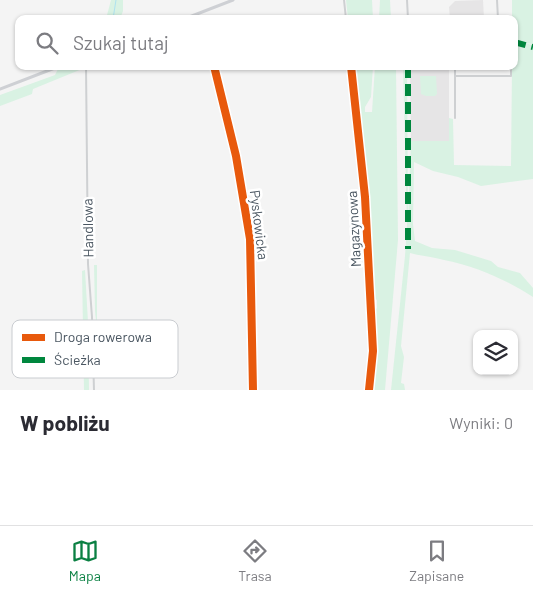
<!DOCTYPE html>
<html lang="pl">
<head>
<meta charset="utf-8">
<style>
	body { margin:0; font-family:Barlow,sans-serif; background:#f2f2f3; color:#2b2b33 }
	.controls { position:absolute; right:15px; bottom:15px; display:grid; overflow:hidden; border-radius:10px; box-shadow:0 1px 4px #0004 }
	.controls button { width:45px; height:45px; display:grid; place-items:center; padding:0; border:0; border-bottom:1px solid #e1e1e2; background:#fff; color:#2b2b33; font:25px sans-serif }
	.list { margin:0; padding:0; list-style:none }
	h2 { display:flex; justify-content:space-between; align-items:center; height:65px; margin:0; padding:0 20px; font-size:21px }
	h2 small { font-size:16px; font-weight:400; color:#7c7c81 }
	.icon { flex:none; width:28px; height:28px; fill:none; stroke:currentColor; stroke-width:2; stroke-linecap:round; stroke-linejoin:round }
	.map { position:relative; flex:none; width:533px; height:390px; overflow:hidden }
	.search { position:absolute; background:#fff; box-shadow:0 1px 4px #0004; left:15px; right:15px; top:15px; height:55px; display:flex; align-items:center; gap:12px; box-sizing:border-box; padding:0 18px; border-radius:10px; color:#7c7c81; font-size:19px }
	.sheet { height:135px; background:#fff }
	nav { display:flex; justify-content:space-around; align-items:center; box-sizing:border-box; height:70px; border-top:1px solid #e1e1e2; background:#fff; font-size:14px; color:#7c7c81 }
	nav a { display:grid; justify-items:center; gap:2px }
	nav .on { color:#0b8043 }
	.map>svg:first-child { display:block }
</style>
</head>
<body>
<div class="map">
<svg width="533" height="390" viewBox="0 0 533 390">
	<rect width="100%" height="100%" fill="#f4f4f4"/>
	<g fill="#e6e5e6">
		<path d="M483,0L484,19H450L449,7L455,1Z"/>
		<path d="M410,66H449V141H411Z"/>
	</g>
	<g fill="#d9f2e3">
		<path d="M111,0H123V11L120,19H106Z"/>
		<path d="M346,0H372L373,19H348Z"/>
		<path d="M380,0H390L391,19H379Z"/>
		<path d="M512,0H533V44L524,43L533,45V179L481,186L458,177L433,171L414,162L413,224L415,241L432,248L455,250L491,261L498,267L520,273L533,288V297C507,280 475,266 444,260C433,257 421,256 410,253L401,346L404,357L401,383L404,384L405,390H391L405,256L407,225L403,66H407L408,223L411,141H449V118L453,119L454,165L511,166L512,66H514V19H512Z"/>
		<path d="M66,66H82V69L33,89L32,94L0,106V95L55,75L58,69Z"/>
		<path d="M353,66H373L371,97L365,107V112H372L375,66L396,67L398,240L385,390H370C374,364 374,339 373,312L377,308V300L371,295L363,161Z"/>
		<path d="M420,76H436L437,94L435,96H426L421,94Z"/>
		<path d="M94,265H97V331L95,311Z"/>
		<path d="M85,270L88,322L89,390H84L82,271Z"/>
	</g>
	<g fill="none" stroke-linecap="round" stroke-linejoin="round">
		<path stroke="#aee2f0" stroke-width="1" d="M113,19L116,0"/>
		<g stroke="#ced0d2" stroke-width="2">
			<path d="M344,0L346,19"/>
			<path d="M407,0L408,19"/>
			<path d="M497,0L498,19"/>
			<path d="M196,14L198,19"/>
			<path d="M86,66L88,264L92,317L94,390"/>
			<path d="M214,66L236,156L250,239L253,390"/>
			<path d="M351,66L365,197L373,351L369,390"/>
			<path d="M455,66V118"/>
			<path d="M455,76H511V66"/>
		</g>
		<g stroke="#ced0d4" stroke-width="3">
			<path d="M184,19L233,0"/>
			<path d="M0,89L60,66"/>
		</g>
		<g stroke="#00873e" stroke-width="6" stroke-dasharray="12 6" stroke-linecap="butt">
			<path d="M514,42L533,47"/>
			<path d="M408,66V249"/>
		</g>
		<defs>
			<g id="cycleway">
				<path d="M214,66L236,156L250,239L253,390"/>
				<path d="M351,66L365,197L373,351L369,390"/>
			</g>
		</defs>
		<use href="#cycleway" stroke="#fff" stroke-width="11"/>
		<use href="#cycleway" stroke="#e8590c" stroke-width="8"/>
	</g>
	<g text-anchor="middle" stroke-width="5" stroke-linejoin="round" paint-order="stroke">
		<g font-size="14" fill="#4a5661" stroke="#fff">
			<text transform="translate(259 225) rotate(83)" y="5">Pyskowicka</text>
			<text transform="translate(88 228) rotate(-91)" y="5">Handlowa</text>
			<text transform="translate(354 229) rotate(-93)" y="5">Magazynowa</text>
		</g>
	</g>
	<rect x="12" y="320" width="166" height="58" rx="8" fill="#fff" stroke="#c9ccd0" stroke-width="1"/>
	<rect x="22" y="334" width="23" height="7" fill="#e8590c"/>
	<rect x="22" y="357" width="23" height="6" fill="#00873e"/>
	<g font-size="14" fill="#4a5661">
		<text x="54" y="342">Droga rowerowa</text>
		<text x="54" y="365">Ścieżka</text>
	</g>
</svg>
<div class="controls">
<button><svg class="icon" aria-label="layers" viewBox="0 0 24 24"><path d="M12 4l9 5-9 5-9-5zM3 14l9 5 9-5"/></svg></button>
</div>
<div class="search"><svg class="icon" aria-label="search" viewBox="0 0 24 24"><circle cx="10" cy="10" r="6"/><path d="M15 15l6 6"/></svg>Szukaj tutaj</div>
</div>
<section class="sheet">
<h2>W pobliżu<small>Wyniki: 0</small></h2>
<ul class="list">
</ul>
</section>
<nav>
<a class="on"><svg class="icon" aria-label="map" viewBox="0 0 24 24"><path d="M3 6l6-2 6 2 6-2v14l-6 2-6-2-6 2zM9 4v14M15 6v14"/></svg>Mapa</a>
<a><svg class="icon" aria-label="directions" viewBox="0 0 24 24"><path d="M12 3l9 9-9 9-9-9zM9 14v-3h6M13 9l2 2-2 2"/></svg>Trasa</a>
<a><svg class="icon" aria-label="saved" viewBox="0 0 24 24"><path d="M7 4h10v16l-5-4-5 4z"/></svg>Zapisane</a>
</nav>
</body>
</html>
